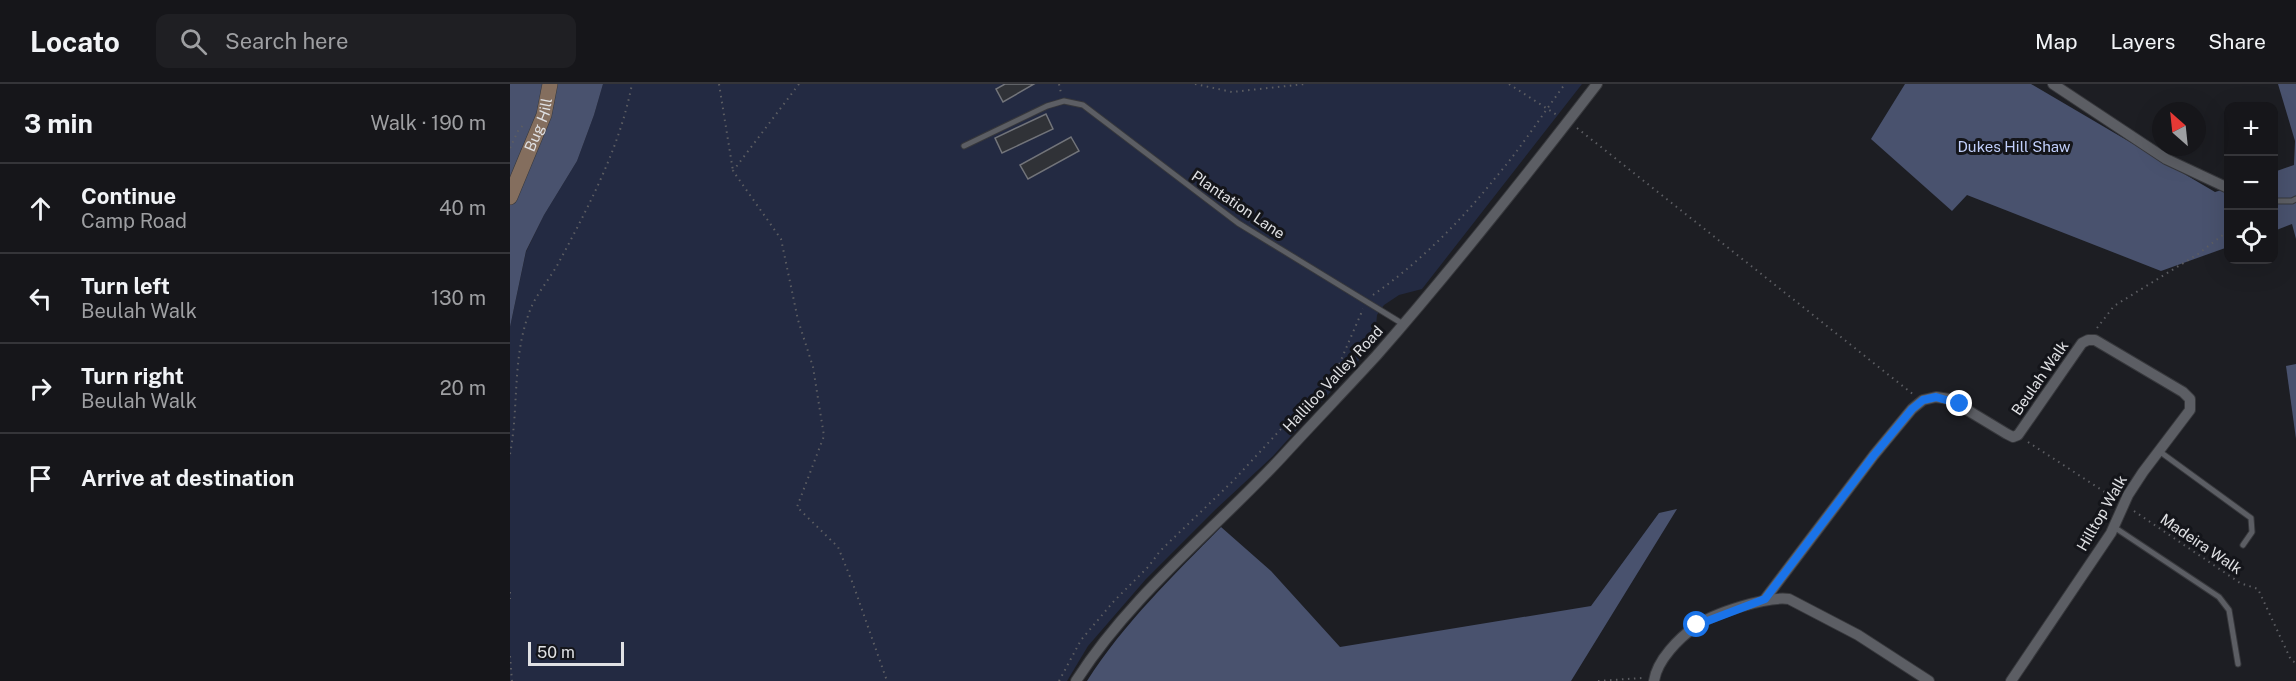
<!DOCTYPE html>
<html lang="en">
<head>
<meta charset="utf-8">
<style>
	body { margin:0; font-family:"Public Sans",sans-serif; background:#1f1f23; color:#f1f3f6 }
	.controls { position:absolute; right:18px; top:18px; display:grid; overflow:hidden; border-radius:12px; box-shadow:0 6px 24px #0002 }
	.controls button { width:54px; height:54px; display:grid; place-items:center; padding:0; border:0; border-bottom:2px solid #353539; background:#16161a; color:#f1f3f6; font:30px sans-serif }
	.compass { position:absolute; left:1642px; top:18px; width:54px; height:54px; border-radius:50%; background:#16161a; box-shadow:0 6px 24px #0002; rotate:333deg }
	.scale { position:absolute; left:18px; bottom:15px; width:96px; box-sizing:border-box; padding-left:6px; border:3px solid #e0e1e4; border-top:0; font-size:16px; line-height:21px; white-space:nowrap; color:#e0e1e4; -webkit-text-stroke:4px #14151a; paint-order:stroke }
	.stop { position:absolute; width:18px; height:18px; margin:-14px; border:4px solid #1a73e8; border-radius:50%; background:#fff }
	.stop.end { background:#1a73e8; border-color:#fff; box-shadow:0 2px 6px #0008 }
	.list { margin:0; padding:0; list-style:none }
	h2 { display:flex; justify-content:space-between; align-items:center; height:78px; margin:0; padding:0 24px; font-size:26px }
	h2 small { font-size:20px; font-weight:400; color:#9e9fa2 }
	.list li { display:grid; grid-template-columns:39px 1fr auto; gap:18px; align-items:center; box-sizing:border-box; height:90px; padding:0 24px; border-top:2px solid #353539 }
	.list b { display:block; font-size:22px; white-space:nowrap }
	.list p { margin:0; font-size:20px; white-space:nowrap; color:#9e9fa2 }
	.list em { font-size:20px; font-style:normal; color:#9e9fa2 }
	.icon { flex:none; width:33px; height:33px; fill:none; stroke:currentColor; stroke-width:2; stroke-linecap:round; stroke-linejoin:round }
	.map { position:relative; flex:none; width:1786px; height:597px; overflow:hidden }
	header { display:flex; align-items:center; gap:36px; box-sizing:border-box; height:84px; padding:0 30px; background:#16161a; border-bottom:2px solid #353539 }
	header strong { font-size:28px }
	nav { display:flex; gap:33px; margin-inline-start:auto; font-size:21px }
	.search { width:420px; height:54px; background:#1f1f23; display:flex; align-items:center; gap:15px; box-sizing:border-box; padding:0 21px; border-radius:12px; color:#9e9fa2; font-size:22px }
	main { display:flex }
	aside { flex:1; background:#16161a }
	.map>svg:first-child { display:block }
</style>
</head>
<body>
<header>
<strong>Locato</strong>
<div class="search"><svg class="icon" aria-label="search" viewBox="0 0 24 24"><circle cx="10" cy="10" r="6"/><path d="M15 15l6 6"/></svg>Search here</div>
<nav><a>Map</a><a>Layers</a><a>Share</a></nav>
</header>
<main>
<aside>
<h2>3 min<small>Walk · 190 m</small></h2>
<ul class="list">
<li><svg class="icon" aria-label="ahead" viewBox="0 0 24 24"><path d="M12 20V5M6 11l6-6 6 6"/></svg><div><b>Continue</b><p>Camp Road</p></div><em>40 m</em></li>
<li><svg class="icon" aria-label="left" viewBox="0 0 24 24"><path d="M17 20v-9H6M10 6l-5 5 5 5"/></svg><div><b>Turn left</b><p>Beulah Walk</p></div><em>130 m</em></li>
<li><svg class="icon" aria-label="right" viewBox="0 0 24 24"><path d="M7 20v-9h11M14 6l5 5-5 5"/></svg><div><b>Turn right</b><p>Beulah Walk</p></div><em>20 m</em></li>
<li><svg class="icon" aria-label="arrive" viewBox="0 0 24 24"><path d="M6 21V4h12l-3 4 3 4H6"/></svg><div><b>Arrive at destination</b></div></li>
</ul>
</aside>
<div class="map">
<svg width="1786" height="597" viewBox="0 0 1786 597">
	<rect width="100%" height="100%" fill="#1d1e23"/>
	<path fill="#232a42" d="M93,0H1072L912,205L889,211L874,221L867,231L865,252L859,265L763,372L705,426L636,495L578,562L557,597H0V243L16,168L34,131L67,77L84,31Z"/>
	<g fill="#49526e">
		<path d="M0,0H93L84,31L67,77L34,131L16,167L0,243Z"/>
		<path d="M1395,0H1521L1705,108L1718,104V163L1651,187L1457,111L1442,127L1361,55Z"/>
		<path d="M1768,0H1786V155L1782,140L1764,147V88L1784,81L1785,57Z"/>
		<path d="M1786,280V355L1776,282Z"/>
		<path d="M1167,425L1061,597H577C614,539 663,492 711,443L761,487L830,563L1081,522L1149,429Z"/>
	</g>
	<g fill="#303237" stroke="#72747a" stroke-width="1.5">
		<path d="M495,0H524L493,18L486,5Z"/>
		<path d="M536,30L543,45L492,69L485,54Z"/>
		<path d="M561,53L569,67L518,95L510,81Z"/>
	</g>
	<g fill="none" stroke-linecap="round" stroke-linejoin="round">
		<defs>
			<g id="lane">
				<path d="M454,62L537,22L554,17L573,21L728,139L893,240"/>
				<path d="M1764,117H1782L1786,115"/>
				<path d="M1649,367L1741,434L1742,448L1733,461"/>
				<path d="M1604,443L1709,513L1719,526L1728,580"/>
			</g>
			<g id="street">
				<path d="M1543,0L1656,75L1718,104"/>
				<path d="M1255,515L1364,371L1402,325L1413,316L1426,313L1439,315L1497,350L1503,353L1508,351L1572,259L1578,256H1585L1673,308L1680,315V326L1633,388L1618,411L1601,449L1501,597"/>
				<path d="M566,597C621,511 702,448 771,374C803,339 835,306 867,271C944,183 1016,92 1087,0"/>
				<path d="M1144,597C1147,576 1169,554 1186,542C1204,529 1257,512 1279,515L1348,551L1419,597"/>
			</g>
			<g id="secondary">
				<path id="s1" d="M0,113L34,31L40,0"/>
			</g>
		</defs>
		<use href="#lane" stroke="#37383c" stroke-width="7"/>
		<use href="#street" stroke="#37383c" stroke-width="12"/>
		<use href="#secondary" stroke="#37383c" stroke-width="16"/>
		<g stroke="#5c5d62" stroke-width="2" stroke-dasharray="1.5 4.5" stroke-linecap="butt">
			<path d="M209,0L223,87"/>
			<path d="M289,0L223,87L271,155L288,236L303,283L314,352L287,423L328,463L343,500L377,597"/>
			<path d="M549,0L551,9"/>
			<path d="M685,0L722,8L795,0"/>
			<path d="M999,0L1047,31"/>
			<path d="M1067,44L1404,311"/>
			<path d="M0,64L8,47L15,39"/>
			<path d="M863,211C909,179 951,137 986,93C1011,64 1032,31 1055,0"/>
			<path d="M1587,244L1604,222L1688,170L1718,147"/>
			<path d="M1518,358L1604,414"/>
			<path d="M0,370C9,323 2,275 19,229C25,211 40,195 49,178C79,122 110,63 122,0"/>
			<path d="M1624,427L1730,499L1748,505L1781,576L1786,579"/>
			<path d="M0,508V515"/>
			<path d="M0,572L2,597"/>
			<path d="M549,597L571,556L604,517L639,482L650,467L723,397L771,345L799,323L816,304L828,283L853,225"/>
			<path d="M1088,597L1132,594"/>
		</g>
		<use href="#lane" stroke="#5c5e64" stroke-width="5"/>
		<use href="#street" stroke="#5c5e64" stroke-width="10"/>
		<use href="#secondary" stroke="#846e5e" stroke-width="15"/>
	</g>
	<g fill="none" stroke-linecap="round" stroke-linejoin="round">
		<path stroke="#1a73e8" stroke-width="8" d="M1187,541L1255,515L1364,371L1402,325L1413,316L1426,313L1450,320"/>
	</g>
	<g text-anchor="middle" stroke-width="6" stroke-linejoin="round" paint-order="stroke">
		<g font-size="15" fill="#e0e1e4" stroke="#14151a">
			<text dy="5" stroke="none"><textPath href="#s1" startOffset="78">Bug Hill</textPath></text>
			<text transform="translate(728 121) rotate(34)" y="5">Plantation Lane</text>
			<text transform="translate(1530 294) rotate(-55)" y="5">Beulah Walk</text>
			<text transform="translate(823 295) rotate(-47)" y="5">Halliloo Valley Road</text>
			<text transform="translate(1592 429) rotate(-60)" y="5">Hilltop Walk</text>
			<text transform="translate(1691 460) rotate(34)" y="5">Madeira Walk</text>
		</g>
		<g font-size="15" fill="#c2d0fc" stroke="#14151a">
			<text x="1504" y="68">Dukes Hill Shaw</text>
		</g>
	</g>
</svg>
<div class="controls">
<button>+</button>
<button>−</button>
<button><svg class="icon" aria-label="locate" viewBox="0 0 24 24"><circle cx="12" cy="12" r="6"/><path d="M12 2v4M12 18v4M2 12h4M18 12h4"/></svg></button>
</div>
<svg class="compass" viewBox="-18 -18 36 36"><path d="M0-13l5 13h-10z" fill="#e53935"/><path d="M0 13l5-13h-10z" fill="#9e9fa2"/></svg>
<div class="scale">50 m</div>
<div class="stop" style="left:1187px;top:541px"></div>
<div class="stop end" style="left:1450px;top:320px"></div>
</div>
</main>
</body>
</html>
